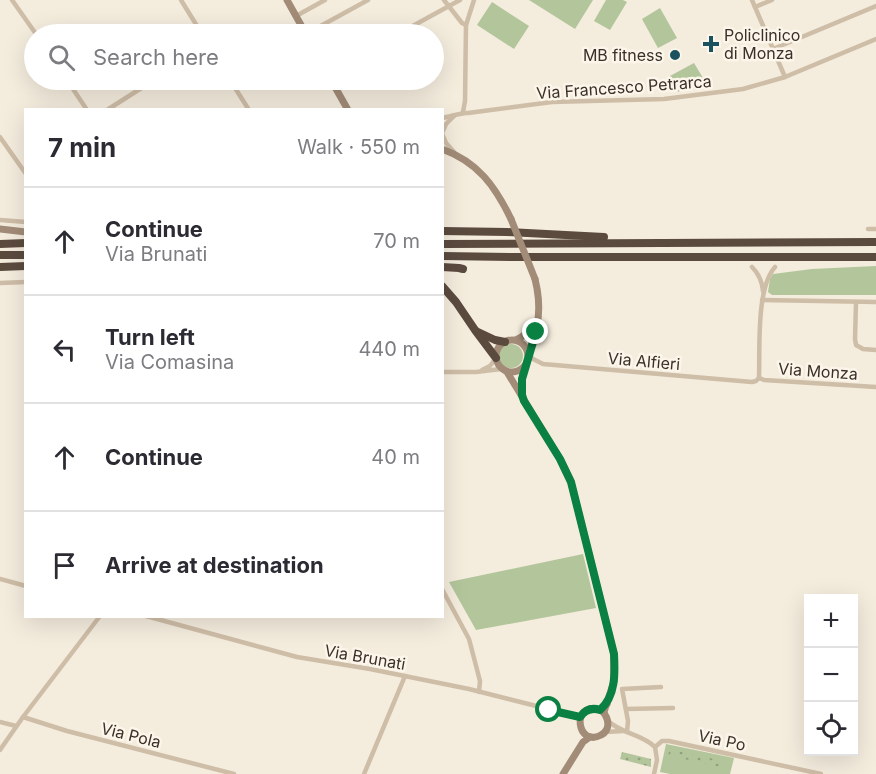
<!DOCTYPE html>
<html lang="en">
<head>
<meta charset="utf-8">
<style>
	body { margin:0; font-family:Inter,sans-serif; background:#f2f2f3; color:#2b2b33 }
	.controls { position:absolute; right:18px; bottom:18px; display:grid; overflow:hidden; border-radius:0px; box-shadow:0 6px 24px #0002 }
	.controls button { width:54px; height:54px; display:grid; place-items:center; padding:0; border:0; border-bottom:2px solid #e1e1e2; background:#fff; color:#2b2b33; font:30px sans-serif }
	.stop { position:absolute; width:18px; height:18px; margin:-14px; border:4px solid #0b8043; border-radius:50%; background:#fff }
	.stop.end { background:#0b8043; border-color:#fff; box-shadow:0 2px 6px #0008 }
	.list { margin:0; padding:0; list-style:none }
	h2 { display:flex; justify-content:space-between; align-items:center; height:78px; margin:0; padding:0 24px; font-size:26px }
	h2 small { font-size:20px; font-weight:400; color:#7c7c81 }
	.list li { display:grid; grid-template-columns:39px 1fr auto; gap:18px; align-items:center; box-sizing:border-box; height:108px; padding:0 24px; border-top:2px solid #e1e1e2 }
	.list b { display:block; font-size:22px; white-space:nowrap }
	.list p { margin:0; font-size:20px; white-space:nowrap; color:#7c7c81 }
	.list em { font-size:20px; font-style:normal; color:#7c7c81 }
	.icon { flex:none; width:33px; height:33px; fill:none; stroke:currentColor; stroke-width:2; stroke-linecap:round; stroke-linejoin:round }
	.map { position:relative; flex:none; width:876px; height:774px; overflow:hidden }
	.search { position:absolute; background:#fff; box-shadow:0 6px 24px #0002; left:24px; top:24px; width:420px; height:66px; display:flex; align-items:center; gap:15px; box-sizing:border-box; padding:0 21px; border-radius:33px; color:#7c7c81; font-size:22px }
	.panel { position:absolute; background:#fff; box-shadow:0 6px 24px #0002; left:24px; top:108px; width:420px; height:510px; border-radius:0px }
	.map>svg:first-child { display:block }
</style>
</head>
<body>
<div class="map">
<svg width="876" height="774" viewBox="0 0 876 774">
	<defs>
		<pattern id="garden-dots" width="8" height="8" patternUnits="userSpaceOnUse" patternTransform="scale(1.5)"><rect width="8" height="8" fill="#b2c59b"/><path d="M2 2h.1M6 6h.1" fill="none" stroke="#92a07e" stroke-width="1.8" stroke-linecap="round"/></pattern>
	</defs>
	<rect width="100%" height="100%" fill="#f4ecdd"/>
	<g fill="#b2c59b">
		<path d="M529,0H593L575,29Z"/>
		<path d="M606,0H623L627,2L610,30L594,21Z"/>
		<path d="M492,2L529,26L514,49L477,25Z"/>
		<path d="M660,8L677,38L658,48L642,19Z"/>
		<path d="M694,63L703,78L678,92L670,76Z"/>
		<path d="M876,266V295H772L768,292L770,279L773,274L812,269Z"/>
		<circle cx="511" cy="356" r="12"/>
		<path d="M583,554L596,608L476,630L449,582Z"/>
		<path d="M666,744L734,758L730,774H670L660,772Z"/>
	</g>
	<g fill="url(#garden-dots)">
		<path d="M670,749L727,762L726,769L668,755Z"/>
		<path d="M622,752L651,759V767L620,759Z"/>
	</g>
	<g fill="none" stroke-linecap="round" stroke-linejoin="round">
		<g stroke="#cebda7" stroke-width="4.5">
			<path d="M12,0L36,34"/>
			<path d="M181,0L202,34"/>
			<path d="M444,0L462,23L466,25"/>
			<path d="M752,0L785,77"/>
			<path d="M755,7L772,0"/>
			<path d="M296,16L325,0"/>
			<path d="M306,34L368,0"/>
			<path d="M398,34L460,0"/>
			<path d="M773,49L876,6"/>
			<path d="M67,80L87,110"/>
			<path d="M230,80L249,110"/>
			<path d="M107,110L154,80"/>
			<path d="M463,112L465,101L466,25L474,0"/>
			<path d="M442,118C450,117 462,112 468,113L552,102L664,99L743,89L785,77L876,39"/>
			<path d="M442,133L446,124L454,116"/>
			<path d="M442,134L446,143L454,152"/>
			<path d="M0,137L26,174"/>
			<path d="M0,220L26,222"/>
			<path d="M868,229H876"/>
			<path d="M752,267C759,274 762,281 763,291"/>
			<path d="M0,283L26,282"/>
			<path d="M762,300L876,302"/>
			<path d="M856,302L855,339L856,345L863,349L876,350"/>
			<path d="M528,354L533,359L543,364L752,382L756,381L759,378"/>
			<path d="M482,370L490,366L496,358"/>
			<path d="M442,372H476L501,369"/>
			<path d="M759,378L764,380L876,387"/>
			<path d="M759,378C760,349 756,288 775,267"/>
			<path d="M0,579L26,586"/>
			<path d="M442,589L469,639L480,681L479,692"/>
			<path d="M146,616L297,657L370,669L469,689L580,717"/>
			<path d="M626,709L673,708"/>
			<path d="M23,717L67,731L234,774"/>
			<path d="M608,721C622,734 642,734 655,747"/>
			<path d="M0,722L16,726"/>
			<path d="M605,732L623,731"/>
			<path d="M627,732L628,721L622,689L661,687"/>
			<path d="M655,747L662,741H669L821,774"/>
			<path d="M0,750L23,717L100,616"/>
			<path d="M364,774L405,676"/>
			<path d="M654,774L657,760L655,747"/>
		</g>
		<g stroke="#a28c78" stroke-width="7">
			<path d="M287,0L306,34"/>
			<path d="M331,80L348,110"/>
			<path d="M442,149C478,162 495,186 511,219"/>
			<path d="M0,229L26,232"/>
			<circle cx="512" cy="356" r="16"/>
			<path d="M516,340C524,336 530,332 535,323"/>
			<path d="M528,354C539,327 542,307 535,279"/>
			<path d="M507,372L560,459L571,482L614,654V681L604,712"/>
			<path d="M522,392V379L525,368"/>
			<path d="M602,711C609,718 611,730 601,735C577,748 570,701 600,710L607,704"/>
			<path d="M563,774L583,742L590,737"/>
		</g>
		<g stroke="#5b4b3f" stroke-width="8">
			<path d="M442,231L507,232L604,237"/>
			<path d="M0,244L26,243"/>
			<path d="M442,244L876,242"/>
			<path d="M0,255H26"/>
			<path d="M442,256L510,257H876"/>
			<path d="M0,267L26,266"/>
			<path d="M442,267L459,268L463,269"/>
			<path d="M442,286L456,302L475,330L496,358"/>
			<path d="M478,332L495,340L505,342"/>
		</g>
		<path stroke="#a28c78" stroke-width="7" d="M511,219L535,279"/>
	</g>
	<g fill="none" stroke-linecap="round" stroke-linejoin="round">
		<path stroke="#0b8043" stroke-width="8" d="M536,332L522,379V395L524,401L560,459L571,482L614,654C615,673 616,696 600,710C591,707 585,710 580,717L549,710"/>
	</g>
	<g fill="#1a535f" stroke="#fbf5ea" stroke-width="2">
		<path d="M708 35h6v6h6v6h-6v6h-6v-6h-6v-6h6z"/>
		<circle cx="675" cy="55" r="6"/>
	</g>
	<g text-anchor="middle" stroke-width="5" stroke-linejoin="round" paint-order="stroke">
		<g font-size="16" fill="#3a3028" stroke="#fbf5ea" text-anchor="start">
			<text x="724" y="41">Policlinico<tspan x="724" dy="18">di Monza</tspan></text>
			<text x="663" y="61" text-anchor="end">MB fitness</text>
		</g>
		<g font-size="16" fill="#3a3028" stroke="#fbf5ea">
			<text transform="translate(624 87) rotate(-4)" y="6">Via Francesco Petrarca</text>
			<text transform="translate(644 361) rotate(5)" y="6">Via Alfieri</text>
			<text transform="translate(818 371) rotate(4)" y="6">Via Monza</text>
			<text transform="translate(365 657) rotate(10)" y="6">Via Brunati</text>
			<text transform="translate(131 735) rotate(14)" y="6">Via Pola</text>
			<text transform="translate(722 740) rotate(12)" y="6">Via Po</text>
		</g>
	</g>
</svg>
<div class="controls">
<button>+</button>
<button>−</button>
<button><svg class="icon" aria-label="locate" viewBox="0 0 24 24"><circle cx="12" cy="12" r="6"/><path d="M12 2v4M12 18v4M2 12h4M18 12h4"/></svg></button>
</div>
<div class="stop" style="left:549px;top:710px"></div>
<div class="stop end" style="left:536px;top:332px"></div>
<div class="search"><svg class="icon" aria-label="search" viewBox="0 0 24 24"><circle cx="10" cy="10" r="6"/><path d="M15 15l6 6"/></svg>Search here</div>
<section class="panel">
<h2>7 min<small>Walk · 550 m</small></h2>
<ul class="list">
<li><svg class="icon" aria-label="ahead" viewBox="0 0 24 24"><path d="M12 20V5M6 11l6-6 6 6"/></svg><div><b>Continue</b><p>Via Brunati</p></div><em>70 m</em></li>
<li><svg class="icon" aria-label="left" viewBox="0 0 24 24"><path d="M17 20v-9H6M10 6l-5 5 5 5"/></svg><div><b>Turn left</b><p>Via Comasina</p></div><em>440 m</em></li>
<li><svg class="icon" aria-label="ahead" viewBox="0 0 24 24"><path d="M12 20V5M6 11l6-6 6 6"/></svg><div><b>Continue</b></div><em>40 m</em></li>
<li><svg class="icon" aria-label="arrive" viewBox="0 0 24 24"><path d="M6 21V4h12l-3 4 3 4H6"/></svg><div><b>Arrive at destination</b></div></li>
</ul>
</section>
</div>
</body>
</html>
